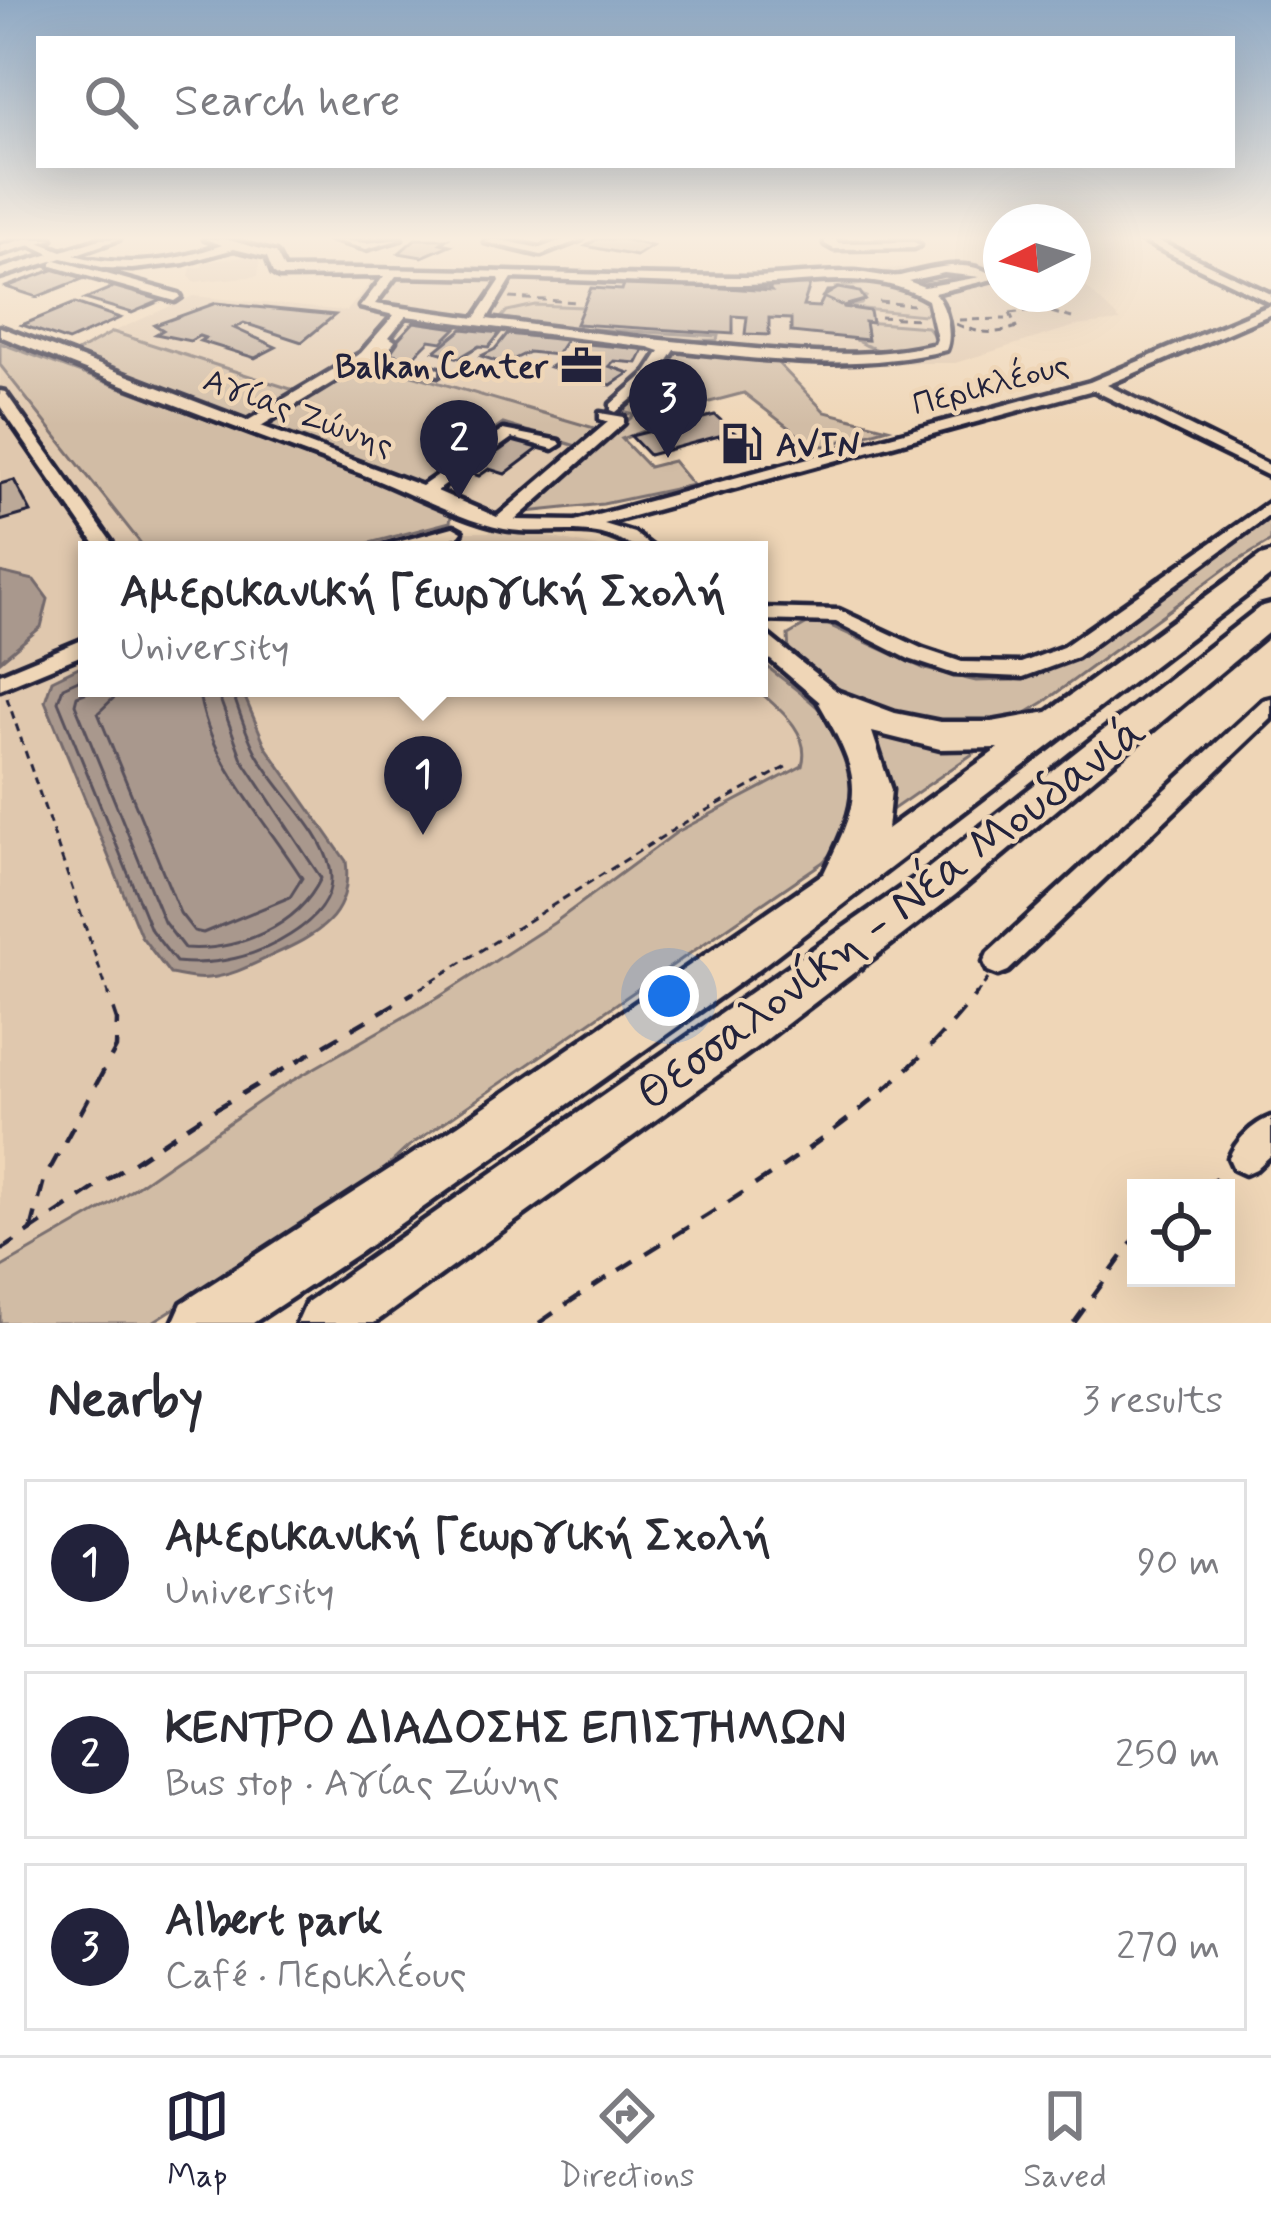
<!DOCTYPE html>
<html lang="en">
<head>
<meta charset="utf-8">
<style>
	body { margin:0; font-family:Mynerve,sans-serif; background:#f7f7f7; color:#2b2b33 }
	.controls { position:absolute; right:36px; bottom:36px; display:grid; overflow:hidden; border-radius:0px; box-shadow:0 12px 48px #0002 }
	.controls button { width:108px; height:108px; display:grid; place-items:center; padding:0; border:0; border-bottom:3px solid #e1e1e2; background:#fff; color:#2b2b33; font:60px sans-serif }
	.compass { position:absolute; left:983px; top:204px; width:108px; height:108px; border-radius:50%; background:#fff; box-shadow:0 12px 48px #0002; rotate:265deg }
	.you { position:absolute; left:669px; top:996px; width:42px; height:42px; margin:-30px; border:9px solid #fff; border-radius:50%; background:#1a73e8; box-shadow:0 0 0 18px #1a73e833 }
	.badge { display:grid; place-items:center; width:78px; height:78px; border-radius:50%; background:#22223b; color:#fff; font-size:39px; font-weight:700 }
	.pin { position:absolute; translate:-50% -99px; filter:drop-shadow(0 3px 6px #0008) }
	.pin::after { content:''; position:absolute; top:63px; width:42px; height:36px; background:inherit; clip-path:polygon(0 0,100% 0,50% 100%) }
	.popup { position:absolute; left:78px; top:541px; width:690px; height:156px; box-sizing:border-box; display:grid; place-content:center; border-radius:0px; background:#fff; filter:drop-shadow(0 3px 9px #0005); font-size:39px; white-space:nowrap; color:#7c7c81 }
	.popup b { font-size:45px; color:#2b2b33 }
	.popup::after { content:''; position:absolute; left:50%; top:100%; margin-left:-24px; border:24px solid transparent; border-top-color:#fff }
	.list { margin:0; padding:0; list-style:none }
	h2 { display:flex; justify-content:space-between; align-items:center; height:156px; margin:0; padding:0 48px; font-size:51px }
	h2 small { font-size:39px; font-weight:400; color:#7c7c81 }
	.list li { display:grid; grid-template-columns:78px 1fr auto; gap:36px; align-items:center; box-sizing:border-box; height:168px; margin:0 24px 24px; padding:0 24px; border:3px solid #e1e1e2; border-radius:0px }
	.list b { display:block; font-size:45px; white-space:nowrap }
	.list p { margin:0; font-size:39px; white-space:nowrap; color:#7c7c81 }
	.list em { font-size:39px; font-style:normal; color:#7c7c81 }
	.icon { flex:none; width:66px; height:66px; fill:none; stroke:currentColor; stroke-width:2; stroke-linecap:round; stroke-linejoin:round }
	.map { position:relative; flex:none; width:1271px; height:1323px; overflow:hidden }
	.search { position:absolute; background:#fff; box-shadow:0 12px 48px #0002; left:36px; right:36px; top:36px; height:132px; display:flex; align-items:center; gap:30px; box-sizing:border-box; padding:0 42px; border-radius:0px; color:#7c7c81; font-size:45px }
	.sheet { height:732px; background:#fff }
	nav { display:flex; justify-content:space-around; align-items:center; box-sizing:border-box; height:168px; border-top:3px solid #e1e1e2; background:#fff; font-size:33px; color:#7c7c81 }
	nav a { display:grid; justify-items:center; gap:6px }
	nav .on { color:#22223b }
	.map>svg:first-child { display:block }
</style>
</head>
<body>
<div class="map">
<svg width="1271" height="1323" viewBox="0 0 1271 1323">
	<rect width="100%" height="100%" fill="#efd6b7"/>
	<filter id="ink" filterUnits="userSpaceOnUse"><feTurbulence type="fractalNoise" baseFrequency=".00833" numOctaves="2"/><feDisplacementMap in="SourceGraphic" scale="24" xChannelSelector="R" yChannelSelector="G"/><feConvolveMatrix kernelMatrix="1 2 1 2 8 2 1 2 1" color-interpolation-filters="sRGB"/></filter>
	<g filter="url(#ink)">
		<g fill="#e0c8ae">
			<path d="M260,255L258,276L194,282L189,276L191,268L202,267L203,262Z"/>
			<path d="M989,262L1001,265V294H1073V281L1084,285L1121,321L1075,326L955,363H819L682,348L620,415L501,513L421,484L523,407L371,363L358,362L300,392L113,332L193,296L347,311L381,269H532L750,278Z"/>
			<path d="M0,343L452,510L454,532H525L612,550H87V688H759V660L819,711L823,862L408,1147L361,1191L151,1323H0Z"/>
		</g>
		<g fill="#d1bca5" stroke="#7a6f70" stroke-width="3">
			<path d="M870,283L893,284L927,298L931,310L924,315L843,307L861,304L866,297L854,290L834,288Z"/>
			<path d="M535,305L583,307L578,328L718,336L717,340L670,341L500,319L507,311Z"/>
			<path d="M865,322L927,327L937,339C919,360 878,354 856,340H867Z"/>
			<path d="M113,332L300,392L248,422L160,391L75,353Z"/>
			<path d="M0,343L452,510L450,522L343,550H146L0,365Z"/>
			<path d="M682,348L773,358L825,412L888,428L825,446L811,445L744,393L675,411L681,418L622,439L649,467L673,461L693,485L603,504L526,512L634,415L623,412Z"/>
			<path d="M371,363L601,430L583,448L503,424L421,484L260,427Z"/>
			<path d="M1271,515V541L1226,568L1044,702L1016,719L954,733L860,710L789,655L788,635L809,623H824L925,669L976,681L1014,680L1076,654Z"/>
			<path d="M759,660C786,683 826,707 843,739C865,781 855,830 823,862L408,1147L361,1191L151,1323H0V1268L113,1203L276,1090L439,997L554,923L677,832L802,766C812,732 778,708 755,688H759Z"/>
			<path d="M868,729L926,746H984L882,817Z"/>
		</g>
		<g fill="#a9988d" stroke="#73696c" stroke-width="3">
			<path d="M0,572L34,580L48,599L41,627L0,661Z"/>
			<path d="M87,663V688H241L266,747L346,861C353,918 316,935 271,956C250,966 231,976 208,978C196,980 182,976 170,974L141,936L45,701L52,680Z"/>
		</g>
		<g fill="none" stroke-linecap="round" stroke-linejoin="round">
			<g stroke="#58515c" stroke-width="3">
				<path d="M87,676L63,687L58,701L151,930L176,962C216,966 256,957 290,935C383,877 294,818 258,756C246,736 239,710 231,688"/>
				<path d="M98,688L77,696L75,704L164,922L184,948C236,952 298,927 321,878L242,759L216,688"/>
				<path d="M124,688L98,713L180,913L194,931L203,933L290,897L302,878C263,816 209,763 198,688"/>
			</g>
		</g>
		<g fill="#bca998" stroke="#22223b" stroke-width="3">
			<path d="M415,239H447L441,243L450,245L422,257L399,253Z"/>
			<path d="M597,239H623L652,246L636,256L586,246Z"/>
			<path d="M55,269L85,278L37,297L6,287Z"/>
			<path d="M625,281L771,291L764,283L810,285L803,306L819,307L827,291L854,290L865,300L843,307L870,311L872,323L865,322L868,340L791,332V319L769,318V335L745,334L747,317L733,316V334L576,324L591,288L622,290Z"/>
			<path d="M120,284L167,298L132,313L85,299Z"/>
			<path d="M838,288L860,292L865,300L843,306L823,297Z"/>
			<path d="M75,303L120,318L68,341L22,325Z"/>
			<path d="M216,303L274,309L335,315L302,342L244,323L234,328L276,347L255,358L200,341L205,338L199,336L190,341L156,334L163,330L155,325Z"/>
			<path d="M414,322L456,328L442,342L430,340L412,358L384,354Z"/>
			<path d="M462,329L500,333L489,347L479,346L459,358L435,351Z"/>
			<path d="M507,334L566,340L556,355L529,352L504,364L481,356L495,349Z"/>
			<path d="M587,344L644,349L637,363L614,361L609,366L629,373L611,385L550,367L568,356L576,357Z"/>
			<path d="M715,415L745,442L729,446L719,436L649,455L631,436Z"/>
			<path d="M509,435L542,446L505,474L489,469L479,476L461,470Z"/>
			<path d="M14,480L31,512L0,521V484Z"/>
		</g>
		<g fill="none" stroke-linecap="round" stroke-linejoin="round">
			<defs>
				<g id="minor">
					<path d="M30,239L62,251L100,239H119L74,255C123,268 175,262 222,245L205,239H225L276,253L284,269C437,267 591,277 744,277C781,277 818,271 855,272C869,273 887,278 900,276C932,269 968,256 997,278L934,293C946,304 953,335 946,350C858,372 764,360 675,350L655,380L616,412L611,410V404L645,374L660,351L648,347L406,316L389,337L395,341L385,355L439,369V375L371,359L261,426L422,486L503,430L559,441L561,444L553,449L512,438L437,491L497,517L608,422L600,419V413L624,417V423L515,520L575,521L1090,382L1271,305V314L1107,385L1271,466V477L1093,390L604,524L634,533L656,550C631,550 620,537 596,533C566,528 535,535 504,529C459,520 404,490 359,473C239,429 120,385 0,336V327L247,421L361,353L394,315L360,307L384,276L279,277L273,273L267,257L234,249L184,263L132,269L106,268L62,258L0,277V269L50,254L29,244ZM944,273L980,277L924,287L908,281ZM396,276L499,278L500,281L475,318L375,304ZM512,278C589,280 668,285 745,285C808,285 871,267 928,300L937,339L935,344C870,360 800,353 734,347C651,340 569,330 487,319Z"/>
					<path d="M330,239L366,243L401,239L366,249Z"/>
					<path d="M495,239L540,248L565,239H582L541,255L485,242Z"/>
					<path d="M825,239H836L837,243L914,242L920,245L914,248L834,249L825,244Z"/>
					<path d="M1139,239H1154L1271,294V303Z"/>
					<path d="M56,260L179,294L181,297L175,301L52,266V262Z"/>
					<path d="M0,391L5,392L117,550H99L0,406Z"/>
					<path d="M1271,501V514L1077,657L1023,677L954,674L909,659L836,622L759,620V608L839,610L923,649L962,662L1021,663L1063,647Z"/>
					<path d="M453,527L462,532L459,536L410,550H381L383,546Z"/>
					<path d="M759,632L766,634L844,697L847,703L844,709H828L759,650Z"/>
					<path d="M87,638V653L0,689V674Z"/>
					<path d="M1271,698V719L1008,971L998,975L988,971L984,962L988,953L1263,700Z"/>
					<path d="M1271,1117V1155L1256,1169L1245,1174L1234,1169L1229,1158C1236,1140 1253,1124 1271,1117Z"/>
				</g>
				<path id="major" d="M25,239H52L0,254V246Z"/>
				<g id="highway">
					<path d="M1271,553V576L760,968L359,1253L253,1323H173L182,1303L458,1125L824,873C863,794 864,781 819,703L824,694L836,691L895,713L940,722H992L1048,712L1261,556ZM872,732L940,749L999,748L887,829L891,790Z"/>
					<path d="M1271,604V630L955,895L758,1046L374,1323H297L306,1303L925,871L1260,607Z"/>
				</g>
			</defs>
			<use href="#minor" stroke="#22223b" stroke-width="9"/>
			<use href="#major" stroke="#22223b" stroke-width="9"/>
			<use href="#highway" stroke="#22223b" stroke-width="9"/>
			<g stroke="#22223b" stroke-width="3" stroke-dasharray="8 6" stroke-linecap="butt">
				<path d="M510,298L578,302"/>
				<path d="M879,302L913,305"/>
				<path d="M1010,313L1041,309L1072,318"/>
				<path d="M880,317L920,319"/>
				<path d="M959,320L1006,319"/>
				<path d="M956,324C976,333 995,336 1016,327L1010,313"/>
				<path d="M7,698L109,996"/>
				<path d="M408,996L689,820L786,767"/>
				<path d="M975,996L988,979"/>
			</g>
			<g stroke="#22223b" stroke-width="4.5" stroke-dasharray="18 14" stroke-linecap="butt">
				<path d="M1201,1188L1223,1173"/>
				<path d="M31,1231L44,1180L116,1048L117,1020L108,993"/>
				<path d="M0,1251L197,1120L413,993"/>
				<path d="M539,1323C689,1218 862,1141 977,993"/>
				<path d="M1074,1323L1136,1237"/>
			</g>
			<use href="#minor" fill="#efd6b7" fill-rule="evenodd"/>
			<use href="#major" fill="#efd6b7" fill-rule="evenodd"/>
			<use href="#highway" fill="#efd6b7" fill-rule="evenodd"/>
		</g>
	</g>
	<linearGradient id="sky" x2="0" y2="1"><stop stop-color="#8fa9c4"/><stop offset="0.56" stop-color="#f8eddf"/><stop offset="1" stop-color="#f8eddf" stop-opacity="0"/></linearGradient>
	<rect width="1271" height="425" fill="url(#sky)"/>
	<defs>
		<symbol id="office-bare" viewBox="-9 -9 18 18"><path d="M-6-3h4V-5.5h4V-3h4V5H-6ZM-1-4.5V-3h2v-1.5ZM-6 0V1H6V0Z" fill="#22223b" stroke="#efd6b7" stroke-width="2.5" paint-order="stroke"/></symbol>
		<symbol id="fuel-bare" viewBox="-9 -9 18 18"><path d="M-5.5-6h7V0h2V4h1.3V-2.5L3-4.5l.8-.8L6-3V5H2.5V1h-1V6h-7ZM-4.2-4.7v3.2H.2V-4.7Z" fill="#22223b" stroke="#efd6b7" stroke-width="2.5" paint-order="stroke"/></symbol>
	</defs>
	<g fill-rule="evenodd">
		<use href="#office-bare" x="552" y="336" width="59" height="59"/>
		<use href="#fuel-bare" x="712" y="414" width="59" height="59"/>
	</g>
	<g text-anchor="middle" stroke-width="9" stroke-linejoin="round" paint-order="stroke">
		<g font-size="33" font-weight="bold" fill="#22223b" stroke="#efd6b7" text-anchor="end">
			<text x="548" y="377">Balkan Center</text>
			<text x="776" y="456" text-anchor="start">AVIN</text>
		</g>
		<g font-size="33" fill="#22223b" stroke="#efd6b7">
			<text transform="translate(990 383) rotate(-15)" y="12">Περικλέους</text>
			<text transform="translate(299 411) rotate(20)" y="12">Αγίας Ζώνης</text>
		</g>
		<g font-size="48" fill="#22223b" stroke="#efd6b7">
			<text transform="translate(890 911) rotate(-37)" y="17">Θεσσαλονίκη - Νέα Μουδανιά</text>
		</g>
	</g>
</svg>
<div class="controls">
<button><svg class="icon" aria-label="locate" viewBox="0 0 24 24"><circle cx="12" cy="12" r="6"/><path d="M12 2v4M12 18v4M2 12h4M18 12h4"/></svg></button>
</div>
<svg class="compass" viewBox="-18 -18 36 36"><path d="M0-13l5 13h-10z" fill="#e53935"/><path d="M0 13l5-13h-10z" fill="#7c7c81"/></svg>
<div class="you"></div>
<div class="pin badge" style="left:423px;top:835px">1</div>
<div class="popup"><b>Αμερικανική Γεωργική Σχολή</b>University</div>
<div class="pin badge" style="left:459px;top:499px">2</div>
<div class="pin badge" style="left:668px;top:458px">3</div>
<div class="search"><svg class="icon" aria-label="search" viewBox="0 0 24 24"><circle cx="10" cy="10" r="6"/><path d="M15 15l6 6"/></svg>Search here</div>
</div>
<section class="sheet">
<h2>Nearby<small>3 results</small></h2>
<ul class="list">
<li><span class="badge">1</span><div><b>Αμερικανική Γεωργική Σχολή</b><p>University</p></div><em>90 m</em></li>
<li><span class="badge">2</span><div><b>ΚΕΝΤΡΟ ΔΙΑΔΟΣΗΣ ΕΠΙΣΤΗΜΩΝ</b><p>Bus stop · Αγίας Ζώνης</p></div><em>250 m</em></li>
<li><span class="badge">3</span><div><b>Albert park</b><p>Café · Περικλέους</p></div><em>270 m</em></li>
</ul>
</section>
<nav>
<a class="on"><svg class="icon" aria-label="map" viewBox="0 0 24 24"><path d="M3 6l6-2 6 2 6-2v14l-6 2-6-2-6 2zM9 4v14M15 6v14"/></svg>Map</a>
<a><svg class="icon" aria-label="directions" viewBox="0 0 24 24"><path d="M12 3l9 9-9 9-9-9zM9 14v-3h6M13 9l2 2-2 2"/></svg>Directions</a>
<a><svg class="icon" aria-label="saved" viewBox="0 0 24 24"><path d="M7 4h10v16l-5-4-5 4z"/></svg>Saved</a>
</nav>
</body>
</html>
